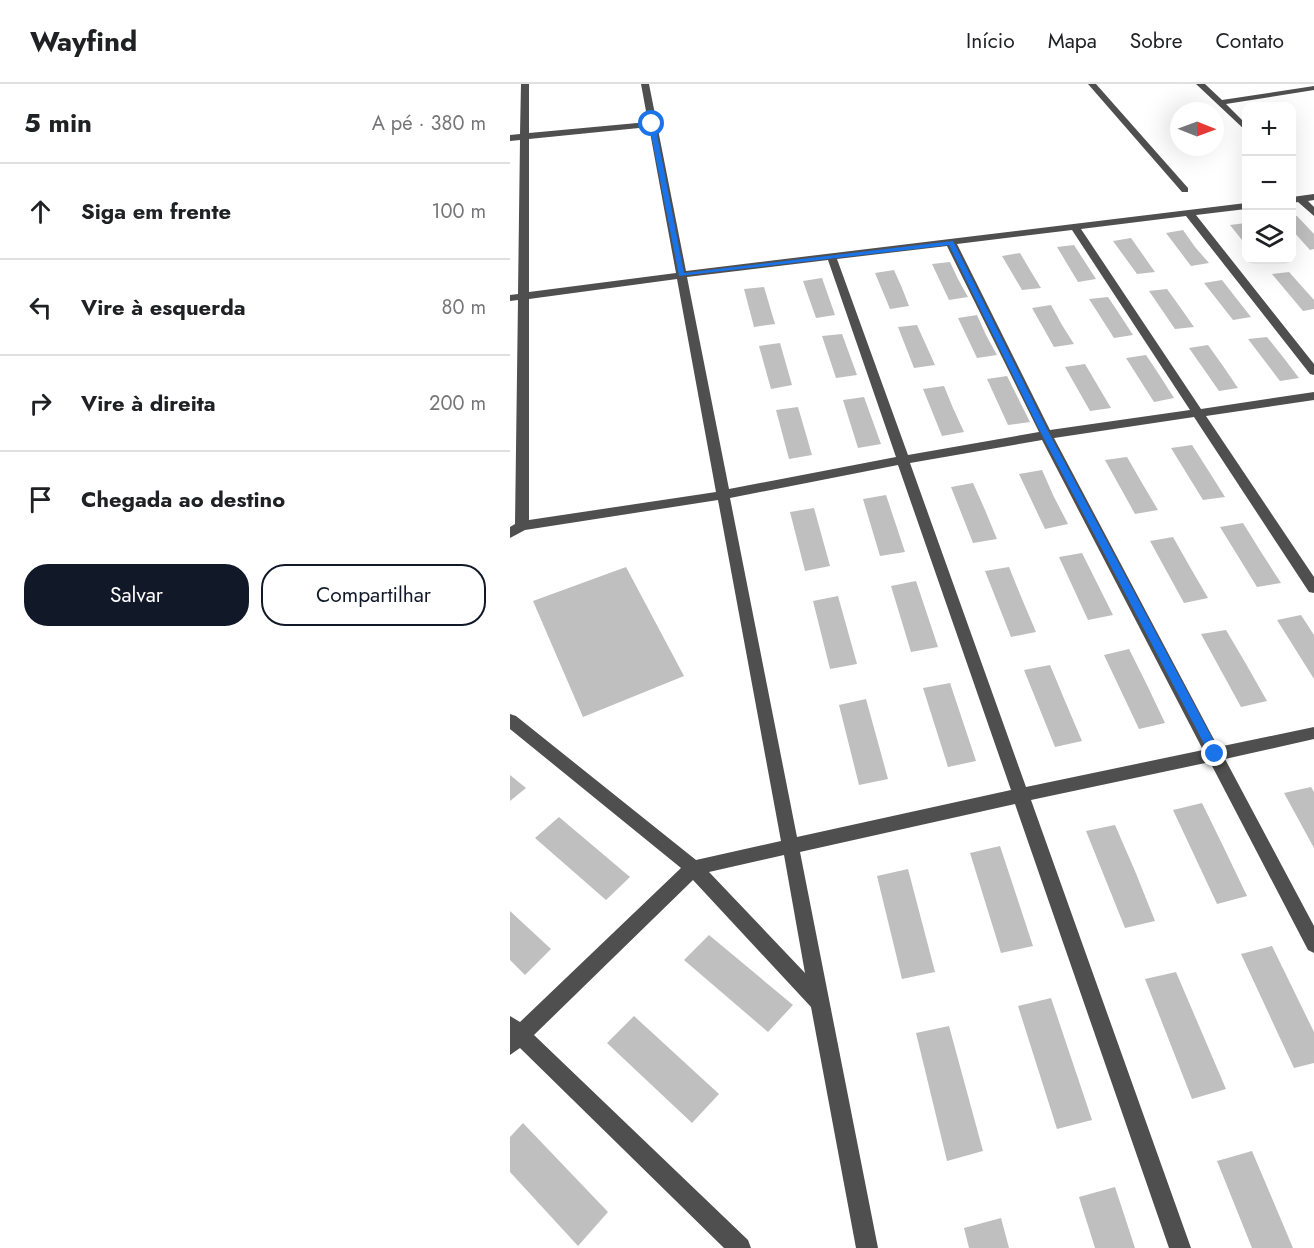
<!DOCTYPE html>
<html lang="pt">
<head>
<meta charset="utf-8">
<style>
	body { margin:0; font-family:Jost,sans-serif; background:#f2f2f2; color:#202124 }
	.controls { position:absolute; right:18px; top:18px; display:grid; overflow:hidden; border-radius:12px; box-shadow:0 6px 24px #0002 }
	.controls button { width:54px; height:54px; display:grid; place-items:center; padding:0; border:0; border-bottom:2px solid #e0e0e0; background:#fff; color:#202124; font:30px sans-serif }
	.compass { position:absolute; left:660px; top:18px; width:54px; height:54px; border-radius:50%; background:#fff; box-shadow:0 6px 24px #0002; rotate:91deg }
	.stop { position:absolute; width:18px; height:18px; margin:-14px; border:4px solid #1a73e8; border-radius:50%; background:#fff }
	.stop.end { background:#1a73e8; border-color:#fff; box-shadow:0 2px 6px #0008 }
	.list { margin:0; padding:0; list-style:none }
	h2 { display:flex; justify-content:space-between; align-items:center; height:78px; margin:0; padding:0 24px; font-size:26px }
	h2 small { font-size:20px; font-weight:400; color:#757577 }
	.list li { display:grid; grid-template-columns:39px 1fr auto; gap:18px; align-items:center; box-sizing:border-box; height:96px; padding:0 24px; border-top:2px solid #e0e0e0 }
	.list b { display:block; font-size:22px; white-space:nowrap }
	.list em { font-size:20px; font-style:normal; color:#757577 }
	.actions { display:flex; gap:12px; padding:18px 24px }
	.actions a { flex:1; padding:14px 0; border:2px solid #111827; border-radius:24px; text-align:center; font-size:21px; color:#111827 }
	.actions .main { background:#111827; color:#fff }
	.icon { flex:none; width:33px; height:33px; fill:none; stroke:currentColor; stroke-width:2; stroke-linecap:round; stroke-linejoin:round }
	.map { position:relative; flex:none; width:804px; height:1164px; overflow:hidden }
	header { display:flex; align-items:center; gap:36px; box-sizing:border-box; height:84px; padding:0 30px; background:#fff; border-bottom:2px solid #e0e0e0 }
	header strong { font-size:28px }
	nav { display:flex; gap:33px; margin-inline-start:auto; font-size:21px }
	main { display:flex }
	aside { flex:1; background:#fff }
	.map>svg:first-child { display:block }
</style>
</head>
<body>
<header>
<strong>Wayfind</strong>
<nav><a>Início</a><a>Mapa</a><a>Sobre</a><a>Contato</a></nav>
</header>
<main>
<aside>
<h2>5 min<small>A pé · 380 m</small></h2>
<ul class="list">
<li><svg class="icon" aria-label="ahead" viewBox="0 0 24 24"><path d="M12 20V5M6 11l6-6 6 6"/></svg><div><b>Siga em frente</b></div><em>100 m</em></li>
<li><svg class="icon" aria-label="left" viewBox="0 0 24 24"><path d="M17 20v-9H6M10 6l-5 5 5 5"/></svg><div><b>Vire à esquerda</b></div><em>80 m</em></li>
<li><svg class="icon" aria-label="right" viewBox="0 0 24 24"><path d="M7 20v-9h11M14 6l5 5-5 5"/></svg><div><b>Vire à direita</b></div><em>200 m</em></li>
<li><svg class="icon" aria-label="arrive" viewBox="0 0 24 24"><path d="M6 21V4h12l-3 4 3 4H6"/></svg><div><b>Chegada ao destino</b></div></li>
</ul>
<div class="actions"><a class="main">Salvar</a><a>Compartilhar</a></div>
</aside>
<div class="map">
<svg width="804" height="1164" viewBox="0 0 804 1164">
	<rect width="100%" height="100%" fill="#fff"/>
	<g fill="#bfbfbf">
		<path d="M782,132H787L804,150V165L800,166L782,146Z"/>
		<path d="M736,139V161L720,141Z"/>
		<path d="M673,146L685,163L699,179L681,182L656,149Z"/>
		<path d="M621,154L645,188L627,190L603,157Z"/>
		<path d="M564,161L586,195L568,198L547,163Z"/>
		<path d="M510,169L520,186L531,204L512,206L492,172Z"/>
		<path d="M440,178L448,195L458,213L439,216L422,180Z"/>
		<path d="M384,186L392,204L399,222L380,225L365,189Z"/>
		<path d="M779,188L804,216V225L793,227L762,190Z"/>
		<path d="M312,194L325,231L306,234L293,197Z"/>
		<path d="M712,196L726,214L741,233L723,236L694,199Z"/>
		<path d="M254,203L265,240L244,243L234,205Z"/>
		<path d="M657,205L670,223L684,243L665,245L639,207Z"/>
		<path d="M598,213L610,231L623,251L604,254L579,215Z"/>
		<path d="M541,221L552,241L564,260L544,263L522,224Z"/>
		<path d="M467,231L476,251L487,271L467,274L448,234Z"/>
		<path d="M407,241L425,281L404,284L388,243Z"/>
		<path d="M332,250L347,291L326,294L312,252Z"/>
		<path d="M757,253L773,273L789,294L770,297L738,255Z"/>
		<path d="M270,259L282,301L261,305L249,262Z"/>
		<path d="M698,261L713,282L728,304L709,307L679,264Z"/>
		<path d="M636,271L650,292L664,314L644,318L616,274Z"/>
		<path d="M575,280L601,324L580,327L555,283Z"/>
		<path d="M497,292L520,338L498,341L477,295Z"/>
		<path d="M434,302L443,324L454,348L432,352L413,305Z"/>
		<path d="M354,313L371,360L348,364L333,316Z"/>
		<path d="M288,323L302,371L279,375L266,326Z"/>
		<path d="M682,361L698,386L715,413L693,416L661,364Z"/>
		<path d="M617,373L632,399L648,426L625,430L595,376Z"/>
		<path d="M532,386L544,413L558,440L535,445L509,390Z"/>
		<path d="M463,399L475,426L487,455L463,459L441,403Z"/>
		<path d="M376,411L395,468L370,472L353,415Z"/>
		<path d="M304,424L320,482L295,487L280,428Z"/>
		<path d="M733,439L751,468L771,499L747,503L710,443Z"/>
		<path d="M663,453L680,483L698,514L674,519L640,457Z"/>
		<path d="M572,469L603,531L578,536L549,473Z"/>
		<path d="M116,483L174,592L73,633L23,517Z"/>
		<path d="M499,483L512,515L526,548L501,553L475,487Z"/>
		<path d="M406,497L428,563L401,568L381,502Z"/>
		<path d="M328,512L347,580L320,585L303,517Z"/>
		<path d="M791,531L804,551V595L767,536Z"/>
		<path d="M716,546L736,580L757,617L731,623L691,550Z"/>
		<path d="M619,565L637,601L655,639L629,645L594,571Z"/>
		<path d="M540,581L555,617L572,657L545,663L514,586Z"/>
		<path d="M440,599L466,677L438,683L413,604Z"/>
		<path d="M356,615L378,695L349,701L329,621Z"/>
		<path d="M0,691L16,704L0,717Z"/>
		<path d="M801,703L804,708V764L774,709Z"/>
		<path d="M692,719L714,764L737,812L707,820L663,726Z"/>
		<path d="M49,733L120,793L96,816L25,754Z"/>
		<path d="M605,741L625,787L645,837L615,844L576,747Z"/>
		<path d="M490,762L523,862L491,869L460,769Z"/>
		<path d="M398,785L425,888L392,895L367,792Z"/>
		<path d="M0,827L41,865L15,891L0,876Z"/>
		<path d="M199,851L283,921L258,948L174,876Z"/>
		<path d="M762,862L804,948V979L784,984L731,870Z"/>
		<path d="M666,888L716,1005L682,1015L635,895Z"/>
		<path d="M541,914L582,1036L547,1045L508,922Z"/>
		<path d="M124,932L209,1010L182,1039L97,959Z"/>
		<path d="M439,942L473,1067L437,1077L406,949Z"/>
		<path d="M13,1039L98,1128L68,1162L0,1088V1053Z"/>
		<path d="M742,1067L772,1138L783,1164H742L707,1077Z"/>
		<path d="M605,1103L625,1164H585L569,1113Z"/>
		<path d="M491,1134L499,1164H459L454,1144Z"/>
	</g>
	<g fill="none" stroke-linecap="round" stroke-linejoin="round">
		<g fill="#4f4f4f" fill-rule="evenodd">
			<path d="M11,0H19V49L138,38L131,0H139L176,187L736,119V125L686,131L804,280V291L800,290L676,132L571,145L691,325L804,308V316L696,332L804,493V509L799,508L684,333L544,354L708,663L804,643V655L715,675L804,842V869L798,866L700,678L521,716L681,1164H659L505,720L290,768L368,1164H346L301,923L183,796L24,951L238,1156L241,1164H214L10,964L0,971V932L10,938L171,784L0,645V630L6,632L186,776L271,757L208,416L15,446L0,454V443L5,440L8,216L0,217V211L8,210L10,56L0,57V51L10,50ZM139,43L166,189L19,208V55ZM562,146L680,326L540,346L447,160ZM437,162L529,348L398,371L327,175ZM318,176L386,373L219,405L177,193ZM167,195L206,408L19,436V215ZM532,356L693,666L516,703L400,379ZM388,381L501,706L287,753L220,414ZM274,771L295,889L199,788Z"/>
			<path d="M578,0H586L678,104V108H672Z"/>
			<path d="M686,0H695L712,16L804,2V6L716,20L736,40V47Z"/>
			<path d="M804,110V116L798,117L804,123V132L788,118L782,119V113Z"/>
		</g>
	</g>
	<path fill="#1a73e8" d="M142,38L145,40L174,189L443,157L540,351L709,667V673H701L532,351L439,161L169,192L139,40Z"/>
</svg>
<div class="controls">
<button>+</button>
<button>−</button>
<button><svg class="icon" aria-label="layers" viewBox="0 0 24 24"><path d="M12 4l9 5-9 5-9-5zM3 14l9 5 9-5"/></svg></button>
</div>
<svg class="compass" viewBox="-18 -18 36 36"><path d="M0-13l5 13h-10z" fill="#e53935"/><path d="M0 13l5-13h-10z" fill="#757577"/></svg>
<div class="stop" style="left:142px;top:40px"></div>
<div class="stop end" style="left:705px;top:670px"></div>
</div>
</main>
</body>
</html>
